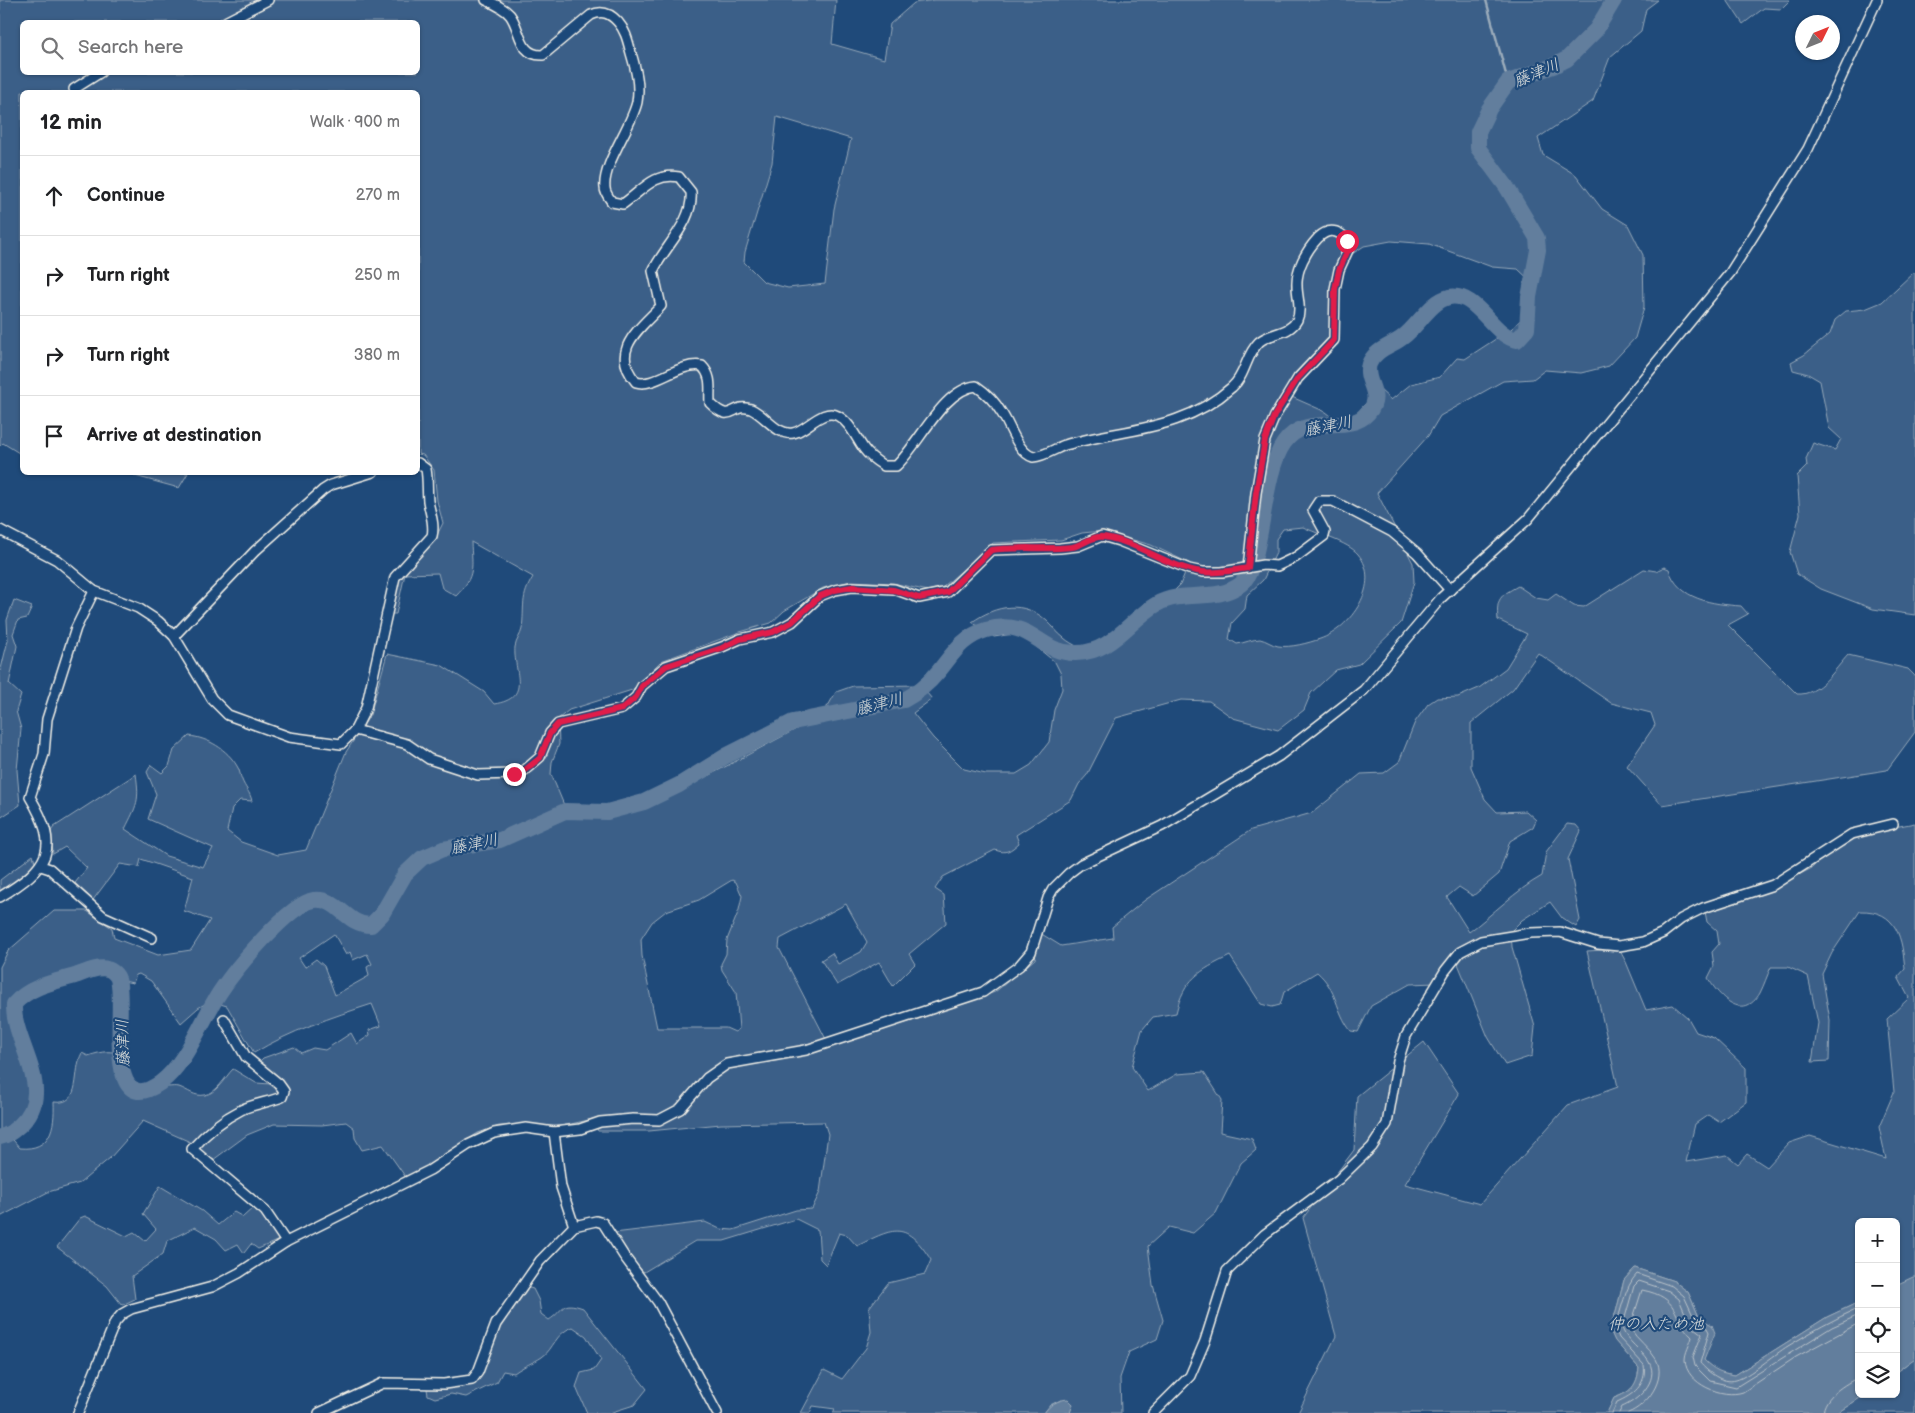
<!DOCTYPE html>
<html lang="en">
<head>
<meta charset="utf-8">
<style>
	body { margin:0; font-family:"Balsamiq Sans","Klee One",sans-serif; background:#f6f6f6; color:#202124 }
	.controls { position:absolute; right:15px; bottom:15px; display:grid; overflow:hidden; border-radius:8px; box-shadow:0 1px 4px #0004 }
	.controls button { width:45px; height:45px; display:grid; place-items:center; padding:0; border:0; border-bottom:1px solid #e0e0e0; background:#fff; color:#202124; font:25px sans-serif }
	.compass { position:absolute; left:1795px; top:15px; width:45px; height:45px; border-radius:50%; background:#fff; box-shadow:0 1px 4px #0004; rotate:47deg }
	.stop { position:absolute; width:15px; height:15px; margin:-11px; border:4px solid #e11d48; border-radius:50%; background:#fff }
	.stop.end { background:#e11d48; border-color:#fff; box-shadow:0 1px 5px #0008 }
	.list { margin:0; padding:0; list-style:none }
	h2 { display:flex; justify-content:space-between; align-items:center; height:65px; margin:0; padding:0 20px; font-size:21px }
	h2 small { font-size:16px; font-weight:400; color:#757577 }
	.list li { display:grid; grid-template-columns:32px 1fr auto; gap:15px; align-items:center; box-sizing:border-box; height:80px; padding:0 20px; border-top:1px solid #e0e0e0 }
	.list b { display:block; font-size:19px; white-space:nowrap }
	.list em { font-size:16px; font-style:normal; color:#757577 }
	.icon { flex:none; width:28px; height:28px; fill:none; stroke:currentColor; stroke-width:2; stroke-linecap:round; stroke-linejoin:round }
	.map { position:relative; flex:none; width:1915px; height:1413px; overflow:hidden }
	.search { position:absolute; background:#fff; box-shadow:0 1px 4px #0004; left:20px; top:20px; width:400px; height:55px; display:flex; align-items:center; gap:12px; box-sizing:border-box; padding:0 18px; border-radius:8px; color:#757577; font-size:19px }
	.panel { position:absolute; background:#fff; box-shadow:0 1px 4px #0004; left:20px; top:90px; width:400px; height:385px; border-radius:8px }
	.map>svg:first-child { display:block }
</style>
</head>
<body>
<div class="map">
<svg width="1915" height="1413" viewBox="0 0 1915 1413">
	<rect width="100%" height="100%" fill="#1f4a7a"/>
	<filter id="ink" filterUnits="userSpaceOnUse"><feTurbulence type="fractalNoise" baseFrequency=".02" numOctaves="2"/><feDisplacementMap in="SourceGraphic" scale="10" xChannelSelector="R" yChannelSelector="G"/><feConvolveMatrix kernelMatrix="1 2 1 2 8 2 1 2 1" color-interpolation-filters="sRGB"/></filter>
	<g filter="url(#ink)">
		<g fill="#3a5f88" stroke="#97a8b8" fill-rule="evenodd">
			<path d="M0,0H836L832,44L884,59L890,24L914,3L935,0H1658L1646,9L1641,31L1610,57L1593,101L1538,138L1543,155L1576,175L1602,209L1628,225L1643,255L1644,307L1635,338L1609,366L1581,373L1545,370L1533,379L1503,381L1440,416L1428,436L1377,493L1413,563L1414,582L1401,623L1359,664L1336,670L1311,693L1304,710L1278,730L1233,718L1209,701L1181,700L1116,718L1087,775L1079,784L1071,800L1016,835L1019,843C1010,851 1006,854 995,850L943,877L935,889L944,895L946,923L909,954L915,964L893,986L879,962L837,985L821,960L832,953L838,964L861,952L867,942L846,904L780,939L779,948L829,1045L912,1021L995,992L1035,959L1040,933L1061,946L1113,938L1112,927L1145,900L1251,830L1312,813L1361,774L1384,773L1399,762L1415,722L1428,704L1437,698L1458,697L1479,688L1506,668L1527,634L1498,620C1496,598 1500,596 1518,586L1536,598L1548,600L1556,594L1574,606L1584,607L1644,569L1656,571L1664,567L1669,569C1678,600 1713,604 1741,606L1748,614L1728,625L1797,694C1819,696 1835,669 1848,655L1908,669L1915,676V732L1887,770L1662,805L1627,766L1655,725L1651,713L1611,703L1538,653L1513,689L1471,723V767L1485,799L1497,812L1526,811L1536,820L1533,827L1510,841L1499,874L1473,896L1459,887L1447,897L1469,932C1493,914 1515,891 1542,876L1546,852L1567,824L1576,825L1581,831L1568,859L1580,920L1576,927L1562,918L1550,902L1522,920L1511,931L1512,947L1535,1027L1532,1056L1505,1065L1488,1037L1454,954L1435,983L1410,984L1371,1006L1358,1032L1351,1031C1335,1011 1338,990 1317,972L1284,992L1280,1005L1272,1007L1261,1004L1230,956C1199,971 1184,979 1176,1013L1153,1017L1142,1030L1132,1067L1148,1091L1177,1074L1204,1072L1222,1100L1220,1132L1252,1139L1256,1150L1241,1163L1216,1213L1193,1233L1169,1227L1148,1246L1153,1285L1163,1320L1157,1339L1129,1352L1120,1378L1121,1413H1070L1072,1404L1061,1400L1050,1405L1044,1413H833L835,1409L813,1406L810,1413H801L824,1370L842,1379L866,1348L871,1332L869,1308L888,1283L925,1274L931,1260C906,1221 895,1227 857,1246L847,1235L839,1233L826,1265L820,1259L818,1230L796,1219L724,1241H695L644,1272L626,1255L614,1233L705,1222L720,1229L733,1230L796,1210L812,1209L820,1192L828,1134L824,1122L721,1124L649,1131H598L593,1119L562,1126H499L478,1133L407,1179L383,1145L362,1150L355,1138L354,1128L346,1122L322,1125L274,1124L247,1135L213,1160L188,1141L143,1121L110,1158L80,1183L48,1192L0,1217V967L8,951L54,911H87L112,928L114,938L158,955L191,950L210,920L184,911L193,877L141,859L139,867L120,864L93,900L75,883L87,868L65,847L53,854L51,831L54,827L136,774C140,801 137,805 125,829L166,856L203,867L213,848L148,819L156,794L147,772L151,765L162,773L169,766L174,750L189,736C208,738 227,749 237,766C240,770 240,776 242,780C245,788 250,792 252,801L240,800L232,808L227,831L241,842L278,855L306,850L346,752L370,715L387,654L441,665L484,692L494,704C533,698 513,672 515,647C516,640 521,635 522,629C525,606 520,598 533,577L471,542C472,567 476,576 456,596L442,588L438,573L405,574L396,614H391L397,581L437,535L443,523L437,501L434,470L423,455L418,454V92H22V449L19,453L3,443L0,446ZM22,22H418V72H22ZM777,117L851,139L834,209L825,284L788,288L764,282L744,262L745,252L772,163ZM1391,241L1429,244L1492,267L1518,269L1536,286L1531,310L1511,329L1465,359L1457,358L1440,377L1411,384L1391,400L1379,389L1355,415L1335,419L1326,412L1285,394L1310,357L1328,344L1332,337L1334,274L1344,253L1352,254L1364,246ZM1303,527C1317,534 1348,542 1358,554C1383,583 1350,629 1320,639C1308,643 1291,648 1278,646C1272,645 1266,640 1260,639C1253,639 1244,643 1237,644L1229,639L1232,623L1245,609L1247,595L1263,580L1276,553V539L1283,529ZM1102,531L1151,545L1189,563L1180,585L1152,613L1121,640L1095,653C1085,650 1072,645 1064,638C1057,633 1053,626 1047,621C1024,600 996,605 972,622L994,637L1019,633L1055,662L1061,674L1062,689L1054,710L1049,742L1031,765L1016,774H986L964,769L933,738L913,713L932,699L920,685L853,686L836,692L828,706L804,725L653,805L607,817H569L551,774L552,762L559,744L558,719L569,710L632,690L661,661L740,632L771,623L784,611L823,588L851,581L893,583L928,591L943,587L993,543L1061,540L1082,533ZM732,880L736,882L742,896L739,910L727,940L726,954L721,964L722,970L736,992L739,1029L735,1032L726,1028H657L642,956L641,939L652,922L666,911L699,900ZM334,934L346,955L350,952L353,960L367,954L372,964L367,967L369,976L335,995L324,966L316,959L305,967L299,958ZM106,966L118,971L123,981L133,983L136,975L139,974L151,981L181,1023L198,1008L210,1001L227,1006L254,1053C290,1031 332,1017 372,1004L381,1026L369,1030L370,1035L357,1044L351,1033L325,1050L313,1048L301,1053L294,1047L263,1058L259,1062L276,1077L271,1084L256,1083L233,1069C225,1077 217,1093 205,1095C194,1097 188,1090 179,1087C176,1086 171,1087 167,1087C138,1086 130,1087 125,1055C110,1050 103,1051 88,1056L82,1053C72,1070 83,1106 54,1102C55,1127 51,1151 20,1148L7,1133C15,1126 25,1119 29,1110C40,1084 18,1037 10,1011C12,1002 16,996 25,990C38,981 89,967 106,966Z"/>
			<path d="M1727,0H1790L1781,9L1764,8L1743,24Z"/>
			<path d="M1913,273H1915V615L1873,609L1821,589L1797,574L1790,552L1800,514L1797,476L1807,466L1806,459L1813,443L1835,450L1841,439L1829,428L1820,381L1808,374L1793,370L1791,362L1804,355L1830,334L1835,320L1846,311L1865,309L1882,302Z"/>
			<path d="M134,473H188L179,488L135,476Z"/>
			<path d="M14,600L32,607L27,618L18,620L13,634L17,646L9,684L21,695L16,711L21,729L17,770L20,805L0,818V673L8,640L7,620Z"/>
			<path d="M1915,823V1277L1896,1285V1222H1859V1302L1827,1317L1735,1375L1715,1371L1704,1360L1712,1325L1700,1319L1688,1292L1674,1281L1635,1268L1624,1280L1616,1312L1609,1328L1615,1341L1639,1368C1637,1386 1631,1392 1614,1398L1607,1413H1298L1336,1336L1303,1218L1354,1150L1357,1096L1424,1042L1459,1094L1405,1184L1480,1204L1568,1105L1618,1087L1587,951L1619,949L1626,962L1646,1010L1673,1005L1688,1018L1696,1032L1714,1038L1746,1068V1102L1719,1122L1708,1115L1695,1124L1686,1162L1727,1155L1738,1164L1747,1154L1767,1167L1789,1143L1810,1136L1886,1159L1879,1127L1894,1092L1887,1019L1909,998L1898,977L1905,969C1902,939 1898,910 1860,911L1832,953L1822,974L1830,1020L1829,1061L1812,1062L1818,1023L1808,976L1788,967H1771C1767,976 1764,985 1760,993C1743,1022 1719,997 1708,978L1714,966L1712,952L1719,944L1717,931L1707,922L1705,912L1777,886L1812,868L1828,851L1853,835Z"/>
			<path d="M33,855L36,866L0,892V880Z"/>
			<path d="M160,1186L202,1211L218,1225L234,1212L243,1217L254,1207L268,1221L279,1240L258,1249L251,1244L244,1253L238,1244L226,1250L216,1239L195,1227L167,1241L163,1254L132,1276L135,1299L122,1305L107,1286L57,1247L80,1218L85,1216L126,1236L134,1232L145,1241L156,1229L143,1214Z"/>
			<path d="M526,1287L533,1289L539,1301L541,1314L549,1320C565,1310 560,1300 583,1308L647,1389L634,1405L609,1413H587L576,1387L581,1373L594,1370L601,1360L586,1336L573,1327C555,1333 554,1349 542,1357C533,1363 525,1365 514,1373L503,1371L497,1382L466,1397L451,1394L435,1398L428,1395L427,1389L430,1387H457L469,1384L500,1326Z"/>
			<path d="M1915,1358V1413H1837L1866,1394H1896V1372Z"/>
		</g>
		<g fill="#627e9d" stroke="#9cacbb">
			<path d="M1635,1268L1674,1281L1688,1292L1700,1319L1712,1325L1715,1333L1704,1360C1714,1370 1721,1373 1735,1375L1827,1317L1859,1302V1394H1866L1837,1413H1607L1614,1398C1631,1392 1637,1386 1639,1368L1615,1341L1609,1328L1616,1312L1624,1280Z"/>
			<path d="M1913,1277H1915V1358L1896,1372V1285Z"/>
			<path d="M1068,1399L1073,1404L1070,1413H1044C1050,1405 1057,1400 1068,1399Z"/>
		</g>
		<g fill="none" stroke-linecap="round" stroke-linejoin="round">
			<g stroke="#bac3ca" stroke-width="1">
				<path d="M1612,1413L1617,1402C1633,1395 1647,1385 1644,1365L1619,1338L1615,1328C1621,1312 1625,1286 1637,1274L1672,1286L1684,1296L1696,1322L1707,1328L1709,1332L1700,1363C1708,1372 1722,1384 1736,1380C1748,1377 1775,1354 1788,1346C1811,1332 1834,1319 1859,1308"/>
				<path d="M1619,1413L1622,1407C1637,1401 1660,1381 1649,1362C1641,1349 1627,1342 1622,1328L1634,1286L1639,1281L1669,1291L1679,1299L1690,1325L1702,1334L1693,1357L1695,1366L1710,1381L1736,1387L1832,1327L1859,1315"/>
				<path d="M1628,1413C1647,1406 1667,1379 1656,1359C1649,1347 1637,1340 1630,1328L1642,1290C1682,1298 1670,1316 1692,1337C1690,1345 1685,1352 1685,1360C1686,1384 1723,1399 1743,1392L1796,1357L1859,1323"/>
				<path d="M1823,1413C1824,1396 1845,1384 1859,1377"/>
			</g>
			<path stroke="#9cacbb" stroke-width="2.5" d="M1486,0L1508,82"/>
			<path stroke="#627e9d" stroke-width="16" d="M0,1137C9,1135 13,1131 20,1125C58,1091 12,1043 14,1004C29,987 53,982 75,976C84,973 98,966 107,969C112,970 117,975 118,979C126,1003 102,1123 160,1083C186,1065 203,1017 220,992C235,969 289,904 314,900C338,897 347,926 371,925L382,914L405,874L422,858L443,849L500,840L565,811L607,812L644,802L679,785L726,756L793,722L904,700C917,693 929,683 938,672C953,654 962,637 986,630C1033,617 1038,654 1076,653C1112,653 1129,620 1157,604C1183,589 1217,603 1241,584C1264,566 1260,477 1284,443C1307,411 1347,436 1368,413C1385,394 1363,382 1369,364C1375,349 1392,346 1403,337C1418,326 1431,301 1449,297C1478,292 1491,335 1517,340L1527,329L1529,297L1538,250L1537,238L1506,186L1478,148V132L1489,109L1508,82L1553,66L1567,59L1596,30L1614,0"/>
			<defs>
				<g id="minor">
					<path d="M486,0C495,4 504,8 510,15C521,29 518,56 543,55L591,15C602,10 610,13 618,22C626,31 628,42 631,53C636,70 640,85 637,102C632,126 602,165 605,188C605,193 609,198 612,202L623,204C642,191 654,172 679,177L691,192C694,221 665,246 653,271L661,306C641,328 608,350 636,382C655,388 678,362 702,366C713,377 709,389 710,403C733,426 731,402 751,409C765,415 777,436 793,433C806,431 823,407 838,416C850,422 856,438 864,449C869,456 876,461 884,466H896C919,445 943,389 976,386C985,392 995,402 1001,412C1010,424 1017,452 1033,457C1045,456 1054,449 1065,445C1124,428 1182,432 1232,387C1246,375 1245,356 1259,342C1270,332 1289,335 1297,320C1302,309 1297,297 1297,286C1296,269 1306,251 1318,238C1330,226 1343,231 1350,246L1339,270L1335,289L1334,340L1298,378L1275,416L1265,440L1256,493L1248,568"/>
					<path d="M225,22L268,0"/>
					<path d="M74,89L101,72"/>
					<path d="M0,530L57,560L94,591L138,608L158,621L174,636L212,699L228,715L289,737L341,744L355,730L366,708L395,577L432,536C435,524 430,513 428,501C427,490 428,480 426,469L418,463"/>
					<path d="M174,636L255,551L323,490L331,485L373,472"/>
					<path d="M355,730L407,744L429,759L478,775L514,774L525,770L540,757L550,733L558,724L622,709L636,697L642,686L666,666L722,647L740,639L773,632L792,622L820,596L835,590L852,587L894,589L919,598L948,592L991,550L1060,548L1078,546L1102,536L1119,541L1189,569L1203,572H1222L1263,565L1277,566L1296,557L1324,536L1325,532L1313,510L1319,501H1333L1392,532L1417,553L1450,590"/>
					<path d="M41,866L50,869L103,916L152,938"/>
					<path d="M0,897C49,867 61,849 30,797L44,754L47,719L76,628L94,591"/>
					<path d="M224,1019L246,1057L279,1084L284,1091L282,1097C269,1102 253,1104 241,1110C221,1120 206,1133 192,1149L265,1211L286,1242"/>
					<path d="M554,1132L561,1187L574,1226"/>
					<path d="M78,1413L115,1322L122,1314L131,1309L212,1287L239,1273L286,1242L430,1170L468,1145L494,1133L526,1128L554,1132L580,1129L600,1122L633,1119L659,1120L680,1109L707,1078L727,1064L806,1050L983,992L1019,966L1031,952L1048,898L1053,889L1069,873L1081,864L1162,826L1279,756L1364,690L1441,598L1528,519L1730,273L1808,149L1877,0"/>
					<path d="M319,1413L383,1383L444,1384L472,1380L478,1372L496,1324L540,1261L574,1226L596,1221L603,1223L624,1256L658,1302L717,1413"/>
					<path d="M1153,1413L1190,1376L1205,1341L1227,1271L1265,1234L1339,1179L1372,1147L1387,1124L1398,1061L1406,1036L1445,971L1460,952L1481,941L1530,933L1560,932L1598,944L1619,946L1643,942L1663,933L1681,919L1703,908L1773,885L1852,834L1893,824"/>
				</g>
			</defs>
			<use href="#minor" stroke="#f4f1e8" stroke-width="12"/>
			<use href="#minor" stroke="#1f4a7a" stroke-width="9"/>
		</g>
	</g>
	<g fill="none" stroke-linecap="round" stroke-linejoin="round" filter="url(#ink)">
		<path stroke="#e11d48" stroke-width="6" d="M514,774L525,770L540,758L550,733L558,724L622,709L636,697L642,686L666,666L722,648L740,639L773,632L792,622L820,596L835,590L852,587L894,590L919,598L948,592L991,550C1017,546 1045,550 1072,547C1083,545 1093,535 1104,537C1138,542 1167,567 1202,572C1217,574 1233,570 1248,568L1256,493L1265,440L1274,416L1298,378L1334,340L1335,289L1339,270L1350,246L1347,241"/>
	</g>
	<g text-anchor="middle" stroke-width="4.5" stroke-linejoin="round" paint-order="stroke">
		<g font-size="16" font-style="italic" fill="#dee0dd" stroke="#1f4a7a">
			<text transform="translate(1536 72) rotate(-23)" y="6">藤津川</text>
			<text transform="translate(1328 425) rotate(-11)" y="6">藤津川</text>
			<text transform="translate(879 703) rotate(-14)" y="6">藤津川</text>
			<text transform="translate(474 843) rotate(-11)" y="6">藤津川</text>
			<text transform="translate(122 1043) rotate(-92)" y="6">藤津川</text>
			<text x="1656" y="1329">仲の入ため池</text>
		</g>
	</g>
</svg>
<div class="controls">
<button>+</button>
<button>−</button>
<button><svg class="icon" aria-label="locate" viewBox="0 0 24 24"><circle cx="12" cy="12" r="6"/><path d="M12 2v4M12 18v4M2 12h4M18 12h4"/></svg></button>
<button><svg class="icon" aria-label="layers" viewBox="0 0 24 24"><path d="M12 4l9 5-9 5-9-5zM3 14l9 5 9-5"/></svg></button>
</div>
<svg class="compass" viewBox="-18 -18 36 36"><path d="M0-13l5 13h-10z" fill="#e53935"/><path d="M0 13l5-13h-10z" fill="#757577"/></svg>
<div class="stop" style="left:1347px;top:241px"></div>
<div class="stop end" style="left:514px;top:774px"></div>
<div class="search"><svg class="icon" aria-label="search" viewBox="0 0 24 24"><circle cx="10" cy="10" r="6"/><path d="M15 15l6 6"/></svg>Search here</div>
<section class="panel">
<h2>12 min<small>Walk · 900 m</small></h2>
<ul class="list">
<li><svg class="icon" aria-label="ahead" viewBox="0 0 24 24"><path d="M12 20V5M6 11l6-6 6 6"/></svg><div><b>Continue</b></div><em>270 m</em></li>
<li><svg class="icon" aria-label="right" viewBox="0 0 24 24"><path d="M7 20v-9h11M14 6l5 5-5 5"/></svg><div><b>Turn right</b></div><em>250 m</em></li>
<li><svg class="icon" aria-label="right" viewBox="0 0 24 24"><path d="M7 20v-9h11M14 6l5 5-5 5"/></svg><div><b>Turn right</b></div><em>380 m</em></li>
<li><svg class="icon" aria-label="arrive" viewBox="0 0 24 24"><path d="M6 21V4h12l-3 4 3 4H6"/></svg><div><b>Arrive at destination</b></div></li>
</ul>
</section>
</div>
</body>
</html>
